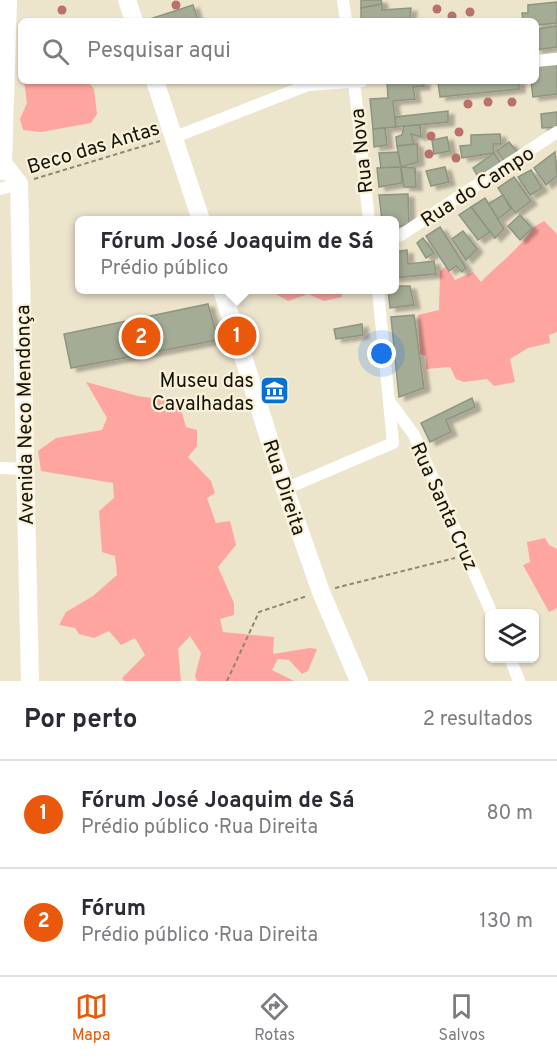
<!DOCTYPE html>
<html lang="pt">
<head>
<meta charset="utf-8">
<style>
	body { margin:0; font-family:Overpass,sans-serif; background:#f7f7f7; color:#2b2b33 }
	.controls { position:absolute; right:18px; bottom:18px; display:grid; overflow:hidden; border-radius:9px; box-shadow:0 2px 4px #0004 }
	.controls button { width:54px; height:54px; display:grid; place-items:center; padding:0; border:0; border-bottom:2px solid #e1e1e2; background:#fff; color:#2b2b33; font:30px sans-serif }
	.you { position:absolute; left:382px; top:354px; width:21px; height:21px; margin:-15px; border:4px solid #fff; border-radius:50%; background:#1a73e8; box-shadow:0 0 0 9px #1a73e833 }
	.badge { display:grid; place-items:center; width:39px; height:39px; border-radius:50%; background:#ea580c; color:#fff; font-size:20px; font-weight:700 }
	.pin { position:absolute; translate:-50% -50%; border:3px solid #fff; box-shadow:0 2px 6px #0006 }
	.popup { position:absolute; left:75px; top:216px; width:324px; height:78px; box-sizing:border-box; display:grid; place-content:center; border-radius:9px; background:#fff; filter:drop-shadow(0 2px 4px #0005); font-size:20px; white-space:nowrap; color:#7c7c81 }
	.popup b { font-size:22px; color:#2b2b33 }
	.popup::after { content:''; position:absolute; left:50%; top:100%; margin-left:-12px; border:12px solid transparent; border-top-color:#fff }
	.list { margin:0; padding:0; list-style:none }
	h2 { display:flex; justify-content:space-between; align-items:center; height:78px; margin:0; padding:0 24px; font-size:26px }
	h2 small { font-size:20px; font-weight:400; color:#7c7c81 }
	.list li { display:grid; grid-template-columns:39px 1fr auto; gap:18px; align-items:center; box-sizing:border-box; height:108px; padding:0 24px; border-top:2px solid #e1e1e2 }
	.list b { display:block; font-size:22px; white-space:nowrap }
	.list p { margin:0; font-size:20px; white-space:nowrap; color:#7c7c81 }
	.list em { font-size:20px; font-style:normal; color:#7c7c81 }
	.icon { flex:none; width:33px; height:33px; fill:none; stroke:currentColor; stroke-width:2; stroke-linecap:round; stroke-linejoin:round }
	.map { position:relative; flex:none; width:557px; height:681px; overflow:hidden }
	.search { position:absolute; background:#fff; box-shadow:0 2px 4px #0004; left:18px; right:18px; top:18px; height:66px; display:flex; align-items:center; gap:15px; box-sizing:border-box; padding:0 21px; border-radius:9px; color:#7c7c81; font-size:22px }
	.sheet { height:294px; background:#fff }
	nav { display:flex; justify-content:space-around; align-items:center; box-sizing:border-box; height:84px; border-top:2px solid #e1e1e2; background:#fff; font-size:16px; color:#7c7c81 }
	nav a { display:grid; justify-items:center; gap:3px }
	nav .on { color:#ea580c }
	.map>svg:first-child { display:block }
</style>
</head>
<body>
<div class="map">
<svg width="557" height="681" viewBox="0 0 557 681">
	<defs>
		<filter id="shadow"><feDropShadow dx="6" dy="3.5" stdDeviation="1.5" flood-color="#0004"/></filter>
	</defs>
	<rect width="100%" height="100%" fill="#ede4cc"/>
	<g fill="#fea59f">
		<path d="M24,81H87L94,89L97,114L91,123L41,132L23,130L20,119L27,103Z"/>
		<path d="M544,221L557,234V332L549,335L550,343L528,348L510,359L515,382L494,386L487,379L464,382L456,379L450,367L426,369V356L420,354L418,315L439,310L440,271L446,266L455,280L473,272L481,282C495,267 526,243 532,228Z"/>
		<path d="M269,290H342V297L324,301L308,294L288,301Z"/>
		<path d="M86,382L138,396L171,401L180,406L186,427L197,430V446L188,457L211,481L215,493L207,498L216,523L230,521L236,545L218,567L234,603V615L220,619L223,632L274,637L273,654L310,648L317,649L308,671L302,674L289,660L278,659L272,670L294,681H197L195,676L201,653L190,636L178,649L181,681H124L122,678L145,655L135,638L121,645L109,631L94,638L79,634L75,628L59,625L66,612L93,596L117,575L115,556L102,552L99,511L114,498L113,483L41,471L38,451L56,438L102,430L107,418Z"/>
		<path d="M545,538L549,545L557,549V608L549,612L523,565L530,562L527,542Z"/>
	</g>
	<g fill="#a4ac95" stroke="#8d957f" stroke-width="1.5" filter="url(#shadow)">
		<path d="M361,0H381L382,4L361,8Z"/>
		<path d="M557,2V23L536,25V21H523L522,13H528V5Z"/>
		<path d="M382,4V10L411,8L410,18L361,20V8Z"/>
		<path d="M193,5L198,21H144Z"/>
		<path d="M557,26V47L536,50V29Z"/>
		<path d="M557,60V94L533,97L531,81H536V63Z"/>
		<path d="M387,81H424V86L413,87L415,99L393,101L396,127L373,129L370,99L388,98Z"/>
		<path d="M519,81V89L440,97L438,82Z"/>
		<path d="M448,111V122L396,127L395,117Z"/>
		<path d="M557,112V127L542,128L541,114Z"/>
		<path d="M420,125L421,137L411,134L414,144L397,146L396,137L402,135L404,126Z"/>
		<path d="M385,128L387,145L374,147L373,129Z"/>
		<path d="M500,134L501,144H493L494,153L462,158L460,146L471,145V135Z"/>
		<path d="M447,137L450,151L434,154L432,140Z"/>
		<path d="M509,142L519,154L506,164L497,151Z"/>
		<path d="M417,144L418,162L401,167L397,146Z"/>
		<path d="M398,152L401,167L381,168L379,153Z"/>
		<path d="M555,152L557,176L546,185L534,168Z"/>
		<path d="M494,153L503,167L481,182L473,168Z"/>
		<path d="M401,167L402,183L379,187L377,168Z"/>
		<path d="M401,167L415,168L416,187H404Z"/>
		<path d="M445,167L449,182L431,186L426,171Z"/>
		<path d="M531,170L542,188L530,195L518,177Z"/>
		<path d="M514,177L531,201L515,213L498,188Z"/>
		<path d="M408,194L409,224L394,228V220H382L379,195Z"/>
		<path d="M503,195L511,209L498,219L488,204Z"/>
		<path d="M485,198L504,229L495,238L471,207Z"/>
		<path d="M471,207L490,232L478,240L459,215Z"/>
		<path d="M520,215L532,228L520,240L508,226Z"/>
		<path d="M440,227L466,268L462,272L456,266L449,271L426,236Z"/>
		<path d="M463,231L477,249L466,260L452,239Z"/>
		<path d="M423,238L434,253L426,258L417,243Z"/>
		<path d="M407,250L408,264L434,261L436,274L394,278V252Z"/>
		<path d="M394,286H410L414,305L390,308L388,290H394Z"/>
		<path d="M208,304L218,340L71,368L64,334Z"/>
		<path d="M414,315L424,388L399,397L391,317Z"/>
		<path d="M362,324L363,335L336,339L334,329Z"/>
		<path d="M472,398L475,407L446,420L451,432L430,442L421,423Z"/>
	</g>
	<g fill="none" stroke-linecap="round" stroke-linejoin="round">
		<g stroke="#8d8675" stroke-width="2" stroke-dasharray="4.5 3" stroke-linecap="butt">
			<path d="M34,179L160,141"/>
			<path d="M335,588L455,558"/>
			<path d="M227,681L259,612L307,596"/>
		</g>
		<g stroke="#fff" stroke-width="12">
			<path d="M343,0L346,21"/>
			<path d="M536,61L557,59"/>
			<path d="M354,81L369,220"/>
			<path d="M175,137L308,85L362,81"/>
			<path d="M0,189L19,184"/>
			<path d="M394,236L401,235L557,132"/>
			<path d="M390,402L414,435L492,614"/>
			<path d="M0,468L25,469"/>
			<path d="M285,489L393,443L378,290"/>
			<path d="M510,658L519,681"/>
		</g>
		<g stroke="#fff" stroke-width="18">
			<path d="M127,0L134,21"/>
			<path d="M155,81L201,220"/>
			<path d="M3,163L19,184L30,681"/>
			<path d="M0,171L3,163L8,0"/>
			<path d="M222,290L285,489L321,592L359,681"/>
		</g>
	</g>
	<g fill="#ba706b">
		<circle cx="176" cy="5" r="4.5"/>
		<circle cx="437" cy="9" r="4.5"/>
		<circle cx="62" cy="10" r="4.5"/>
		<circle cx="470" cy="12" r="4.5"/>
		<circle cx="452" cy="16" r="4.5"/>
		<circle cx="488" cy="102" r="4.5"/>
		<circle cx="512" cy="102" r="4.5"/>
		<circle cx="468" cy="104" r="4.5"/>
		<circle cx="459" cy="132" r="4.5"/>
		<circle cx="431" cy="136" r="4.5"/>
		<circle cx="429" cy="154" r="4.5"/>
		<circle cx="456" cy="158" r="4.5"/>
	</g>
	<defs>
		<symbol id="museum-square" viewBox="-11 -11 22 22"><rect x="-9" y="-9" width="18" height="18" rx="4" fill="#086fd7" stroke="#faf1d9"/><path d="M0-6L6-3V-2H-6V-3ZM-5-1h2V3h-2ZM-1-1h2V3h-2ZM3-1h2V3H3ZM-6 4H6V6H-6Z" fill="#fff"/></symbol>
	</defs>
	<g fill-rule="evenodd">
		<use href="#museum-square" x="258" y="374" width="33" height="33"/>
	</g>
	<g text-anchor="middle" stroke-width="4.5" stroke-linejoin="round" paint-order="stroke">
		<g font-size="20" fill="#151209" stroke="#faf1d9">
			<text transform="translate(93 147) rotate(-17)" y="7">Beco das Antas</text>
			<text transform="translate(361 151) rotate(-96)" y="7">Rua Nova</text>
			<text transform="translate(477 186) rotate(-33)" y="7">Rua do Campo</text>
			<text transform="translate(24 415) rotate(-91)" y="7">Avenida Neco Mendonça</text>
			<text transform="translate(285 487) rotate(72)" y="7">Rua Direita</text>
			<text transform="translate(445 506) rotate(66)" y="7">Rua Santa Cruz</text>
		</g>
		<g font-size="20" fill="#151209" stroke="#faf1d9" text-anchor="end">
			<text x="254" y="387">Museu das<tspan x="254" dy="23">Cavalhadas</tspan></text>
		</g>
	</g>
</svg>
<div class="controls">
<button><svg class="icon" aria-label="layers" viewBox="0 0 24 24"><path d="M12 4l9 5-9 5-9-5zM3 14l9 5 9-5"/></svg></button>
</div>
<div class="you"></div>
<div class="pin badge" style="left:237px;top:336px">1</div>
<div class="popup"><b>Fórum José Joaquim de Sá</b>Prédio público</div>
<div class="pin badge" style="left:141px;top:337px">2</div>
<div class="search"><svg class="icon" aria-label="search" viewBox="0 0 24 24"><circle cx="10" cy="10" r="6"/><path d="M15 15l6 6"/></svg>Pesquisar aqui</div>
</div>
<section class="sheet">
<h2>Por perto<small>2 resultados</small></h2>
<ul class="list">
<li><span class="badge">1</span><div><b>Fórum José Joaquim de Sá</b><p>Prédio público · Rua Direita</p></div><em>80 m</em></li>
<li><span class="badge">2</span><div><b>Fórum</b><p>Prédio público · Rua Direita</p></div><em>130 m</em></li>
</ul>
</section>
<nav>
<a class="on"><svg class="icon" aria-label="map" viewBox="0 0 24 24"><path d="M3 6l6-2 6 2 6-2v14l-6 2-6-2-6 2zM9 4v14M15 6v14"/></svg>Mapa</a>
<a><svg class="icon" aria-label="directions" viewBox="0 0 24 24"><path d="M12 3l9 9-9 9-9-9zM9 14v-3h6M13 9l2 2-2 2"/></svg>Rotas</a>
<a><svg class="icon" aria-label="saved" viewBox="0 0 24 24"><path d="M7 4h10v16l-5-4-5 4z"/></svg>Salvos</a>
</nav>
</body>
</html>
